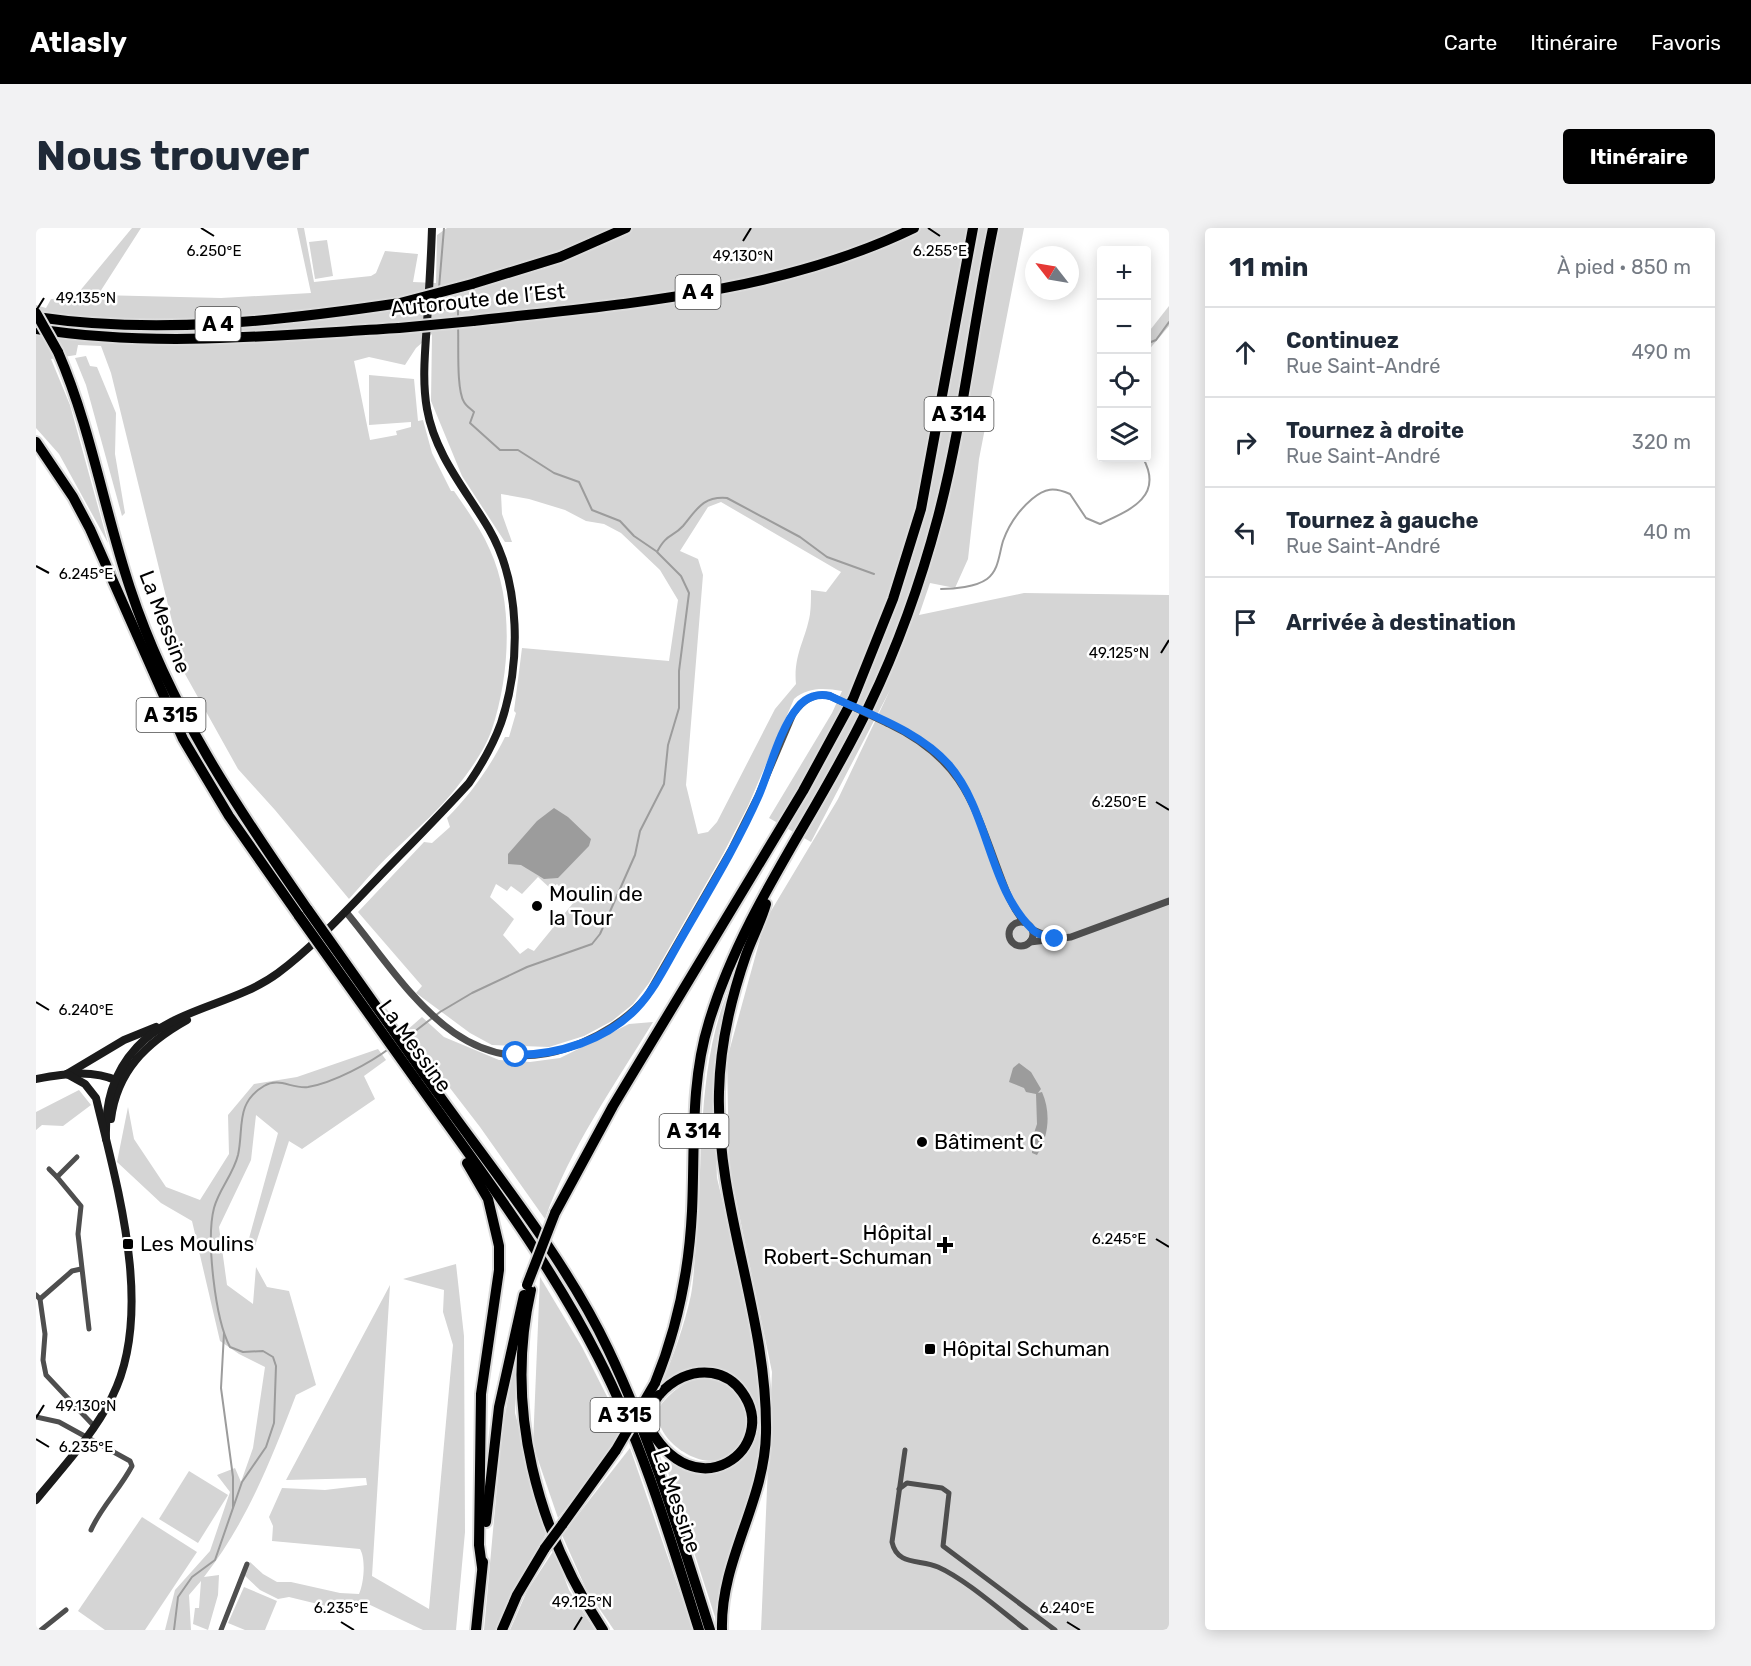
<!DOCTYPE html>
<html lang="fr">
<head>
<meta charset="utf-8">
<style>
	body { margin:0; font-family:Rubik,sans-serif; background:#f2f2f3; color:#1f2937 }
	.controls { position:absolute; right:18px; top:18px; display:grid; overflow:hidden; border-radius:6px; box-shadow:0 3px 15px #0003 }
	.controls button { width:54px; height:54px; display:grid; place-items:center; padding:0; border:0; border-bottom:2px solid #e0e1e3; background:#fff; color:#1f2937; font:30px sans-serif }
	.compass { position:absolute; left:989px; top:18px; width:54px; height:54px; border-radius:50%; background:#fff; box-shadow:0 3px 15px #0003; rotate:301deg }
	.stop { position:absolute; width:18px; height:18px; margin:-14px; border:4px solid #1a73e8; border-radius:50%; background:#fff }
	.stop.end { background:#1a73e8; border-color:#fff; box-shadow:0 2px 6px #0008 }
	.list { margin:0; padding:0; list-style:none }
	h2 { display:flex; justify-content:space-between; align-items:center; height:78px; margin:0; padding:0 24px; font-size:26px }
	h2 small { font-size:20px; font-weight:400; color:#747a83 }
	.list li { display:grid; grid-template-columns:39px 1fr auto; gap:18px; align-items:center; box-sizing:border-box; height:90px; padding:0 24px; border-top:2px solid #e0e1e3 }
	.list b { display:block; font-size:22px; white-space:nowrap }
	.list p { margin:0; font-size:20px; white-space:nowrap; color:#747a83 }
	.list em { font-size:20px; font-style:normal; color:#747a83 }
	.icon { flex:none; width:33px; height:33px; fill:none; stroke:currentColor; stroke-width:2; stroke-linecap:round; stroke-linejoin:round }
	.map { position:relative; flex:none; width:1133px; height:1402px; overflow:hidden; border-radius:6px }
	header { display:flex; align-items:center; gap:36px; box-sizing:border-box; height:84px; padding:0 30px; background:#000; color:#fff }
	header strong { font-size:28px }
	nav { display:flex; gap:33px; margin-inline-start:auto; font-size:21px }
	.intro { display:flex; align-items:center; justify-content:space-between; box-sizing:border-box; height:144px; padding:0 36px }
	h1 { margin:0; font-size:42px }
	.button { padding:15px 27px; border-radius:6px; background:#000; color:#fff; font-size:21px; font-weight:700 }
	main { display:flex; gap:36px; padding:0 36px }
	aside { flex:1; background:#fff; border-radius:6px; box-shadow:0 3px 15px #0003 }
	.map>svg:first-child { display:block }
</style>
</head>
<body>
<header>
<strong>Atlasly</strong>
<nav><a>Carte</a><a>Itinéraire</a><a>Favoris</a></nav>
</header>
<div class="intro"><h1>Nous trouver</h1><a class="button">Itinéraire</a></div>
<main>
<div class="map">
<svg width="1133" height="1402" viewBox="0 0 1133 1402">
	<rect width="100%" height="100%" fill="#fff"/>
	<g fill="#d5d5d5" fill-rule="evenodd">
		<path d="M96,0H105L62,67L185,70L275,65L261,0H268L278,54L335,48L340,45L349,23L382,26L377,54L400,55L401,7L411,0H988L943,231L932,331L919,360L894,355L883,387L988,365L1133,367V1402H725L736,1144L693,938L691,831L729,693L802,571L854,462L775,614L733,590L796,485L806,463C788,460 772,459 758,471L712,578L687,626L613,755L597,776L576,793L548,808L513,819L456,817L434,805L380,765L386,758L322,684L388,614L396,615L414,599L411,590C435,566 454,539 469,509H473L480,485L478,483L486,420L633,433L642,372L624,342L585,305L568,296L550,293L529,282L493,271L465,266L466,286L476,314H469L426,248L395,173L396,106L380,120L369,137L333,129L318,133L334,212L361,207L360,203L375,199V194L333,197V147L378,151L382,193L387,192L396,225L415,263H418C431,282 445,301 454,322C478,374 474,447 456,501C449,522 434,542 421,559C404,581 383,599 363,618C345,634 329,653 313,671L239,582L202,541L149,446L75,145L65,118L42,117L40,127L15,131L34,177L72,315L23,226L0,200V77L10,80L15,71L38,70ZM685,274L805,344L790,364L775,362C775,370 775,378 774,386C770,411 757,427 760,456L739,481L681,594L672,604L662,606L650,557L667,347L662,331L644,323L672,279ZM502,649L515,661L521,656L538,674L498,723L492,720L484,726L467,707L478,691L454,669L460,656L471,663L475,658L486,666Z"/>
		<path d="M291,12L297,48L279,51L273,14Z"/>
		<path d="M1133,78V98L1111,124V106Z"/>
		<path d="M50,128L54,138L61,139L80,185L79,226L89,285L86,288L50,157L39,130Z"/>
		<path d="M698,749L677,853L681,950L715,1092L725,1177V1222L718,1262L690,1338L682,1398L629,1235L634,1231C695,1277 751,1191 704,1155C697,1149 687,1145 680,1141L625,1158C637,1128 648,1099 655,1067C658,1051 658,1034 660,1017C668,928 659,832 698,749Z"/>
		<path d="M386,789L408,809L463,832L494,834L524,830L593,796L617,794C578,858 534,920 509,991L444,899L370,803Z"/>
		<path d="M342,821L350,832L328,848L339,871L266,921L253,913L219,1018L212,1014L242,905L220,887L215,932L183,999L191,1057L217,1076L220,1039L231,1059L253,1063L280,1157L260,1167C235,1232 211,1294 168,1349L183,1347L182,1367L172,1402L157,1396L159,1380H163L165,1353L153,1367L155,1402H129L139,1362L174,1323L194,1264L181,1247L199,1240L205,1254L217,1220L229,1139L203,1126L184,1113L156,993L125,975L81,934L92,879L98,911L130,959L164,972L193,926L192,887L218,856L261,849Z"/>
		<path d="M43,862L55,877L27,898L6,897L0,902V884Z"/>
		<path d="M420,1036L428,1108L429,1304L420,1402H387L330,1375L290,1378L253,1369L242,1371L224,1362L208,1347L214,1334L227,1346L241,1354H255L304,1365L323,1366C328,1355 330,1331 324,1321L236,1313L237,1298L233,1289L246,1260L289,1262L331,1257L330,1250L250,1252L354,1057L336,1348L393,1381L417,1117L407,1084L408,1062L367,1051Z"/>
		<path d="M504,1049L546,1119L588,1202L568,1232L522,1290L497,1217Z"/>
		<path d="M481,1121L479,1185L511,1304L475,1371L463,1402H448L466,1203Z"/>
		<path d="M670,1149C739,1163 711,1259 651,1226C633,1216 625,1204 619,1184C634,1165 645,1153 670,1149Z"/>
		<path d="M594,1220L657,1402H578L550,1361L526,1307Z"/>
		<path d="M153,1243L192,1267L162,1315L123,1291Z"/>
		<path d="M106,1289L161,1324L109,1402H69L42,1383Z"/>
		<path d="M518,1322L533,1362L559,1402H474L491,1363Z"/>
		<path d="M208,1359L241,1373L229,1402H209L192,1395Z"/>
	</g>
	<g fill="#9c9c9c">
		<path d="M518,580L532,589L555,611L553,618L522,650L508,651L485,637L472,636V626L501,593Z"/>
		<path d="M983,835L995,844L1005,861L1002,865L1006,864C1015,884 1013,908 1001,927L996,925V911L1001,896L1000,866L990,864L988,860L973,854L977,840Z"/>
	</g>
	<g fill="none" stroke-linecap="round" stroke-linejoin="round">
		<g stroke="#9c9c9c" stroke-width="2">
			<path d="M403,60L408,0"/>
			<path d="M402,69L401,81L422,82V92"/>
			<path d="M422,98C423,115 420,161 428,174C430,178 435,181 438,184L434,195L464,222H482L518,245L543,254L556,282L584,293L598,308L620,323"/>
			<path d="M1110,116L1120,112L1133,94"/>
			<path d="M905,361C918,361 940,359 951,351C963,342 963,326 967,313C973,296 982,283 996,271C1009,260 1018,259 1034,266L1050,290L1064,296C1095,282 1128,268 1107,230"/>
			<path d="M369,811L404,784L436,765L491,739L556,716L564,706L599,627L604,603L628,556L632,517L643,480V443L653,365L645,348L621,324C631,305 636,310 647,298C661,281 667,268 691,270L764,309L791,329L838,346"/>
			<path d="M188,1105L185,1160L197,1249V1279"/>
			<path d="M138,1402L142,1369L156,1349L179,1332L206,1254L230,1219L238,1195L240,1138L237,1129L227,1123L207,1124L194,1119C179,1091 170,1011 178,980C183,961 197,947 202,927C208,900 199,875 228,858C243,849 256,861 272,859C297,855 334,835 354,820"/>
		</g>
		<defs>
			<g id="motorway">
				<path d="M436,56L524,29L590,0"/>
				<path d="M0,89C121,107 244,93 364,75"/>
				<path d="M437,93C585,76 742,66 878,0"/>
				<path d="M0,101C119,120 244,107 363,100"/>
				<path d="M22,124C55,200 68,282 94,360C133,479 201,580 272,682"/>
				<path d="M0,214L37,269L54,301L147,511L193,588L263,688"/>
				<path d="M388,846C449,933 527,1026 572,1121C615,1211 644,1307 674,1402"/>
				<path d="M380,852C444,942 512,1031 562,1129C607,1216 634,1310 663,1402"/>
				<path d="M431,935L452,971L463,1018V1042L445,1166L443,1317L446,1339"/>
				<path d="M519,985L577,878L767,563L817,471L857,371L885,281L937,0"/>
				<path d="M495,1062C468,1180 501,1303 567,1402"/>
				<path d="M619,1155C642,1099 653,1044 656,983C659,920 654,855 673,794C707,681 783,584 833,478C862,418 885,353 902,289C927,194 937,96 957,0"/>
				<path d="M611,1195C658,1287 746,1219 706,1164C699,1154 688,1147 676,1145C655,1142 636,1152 623,1167"/>
				<path d="M450,1294L463,1179L488,1067"/>
				<path d="M526,1297L580,1222"/>
				<path d="M440,1402L447,1334"/>
				<path d="M466,1402L481,1367L509,1320"/>
				<path d="M686,1402C684,1332 729,1274 730,1205C732,1089 680,980 683,864C684,818 695,770 710,727C716,710 725,694 730,676"/>
			</g>
		</defs>
		<use href="#motorway" stroke="#dbdbdb" stroke-width="14"/>
		<g stroke="#4e4e4e" stroke-width="5">
			<path d="M13,941L21,949L41,929"/>
			<path d="M21,949L45,978L42,1006L53,1101"/>
			<path d="M0,1067L4,1071L9,1106L7,1132L10,1147L58,1198"/>
			<path d="M4,1071L36,1043L45,1041"/>
			<path d="M0,1189L23,1194L94,1233L96,1238C84,1261 65,1279 55,1302"/>
			<path d="M869,1222L856,1314C861,1338 884,1331 902,1339C929,1351 965,1383 990,1402"/>
			<path d="M863,1261L871,1255L906,1260L913,1265L907,1318L1019,1402"/>
			<path d="M5,1402L30,1382"/>
			<path d="M185,1402L211,1336"/>
		</g>
		<g stroke="#4e4e4e" stroke-width="7">
			<path d="M851,495C921,528 935,567 960,636C968,657 974,677 988,694"/>
			<path d="M310,684C367,752 423,858 532,820C562,809 591,792 611,768L695,622L722,568L757,486C766,473 777,464 794,468"/>
			<circle cx="985" cy="706" r="12"/>
			<path d="M997,702L1016,710"/>
			<path d="M994,714L1035,709L1133,673"/>
		</g>
		<g stroke="#1b1b1b" stroke-width="8">
			<path d="M31,846L88,812L120,799"/>
			<path d="M0,851C28,846 55,841 82,853"/>
			<path d="M75,891C81,843 110,815 151,792"/>
			<path d="M70,911C69,876 76,846 101,819C137,780 199,777 242,745C278,718 309,684 341,651C372,619 403,588 433,555C446,536 457,517 465,495C485,436 485,356 453,301C430,262 399,227 391,181C386,153 389,124 391,95C393,63 395,32 396,0"/>
			<path d="M0,1272C26,1240 58,1206 76,1169C119,1084 81,958 60,870L49,856L31,846"/>
		</g>
		<use href="#motorway" stroke="#000" stroke-width="10"/>
		<defs>
			<g id="motorway-bridge">
				<path d="M364,75L436,56"/>
				<path d="M0,85L22,124"/>
				<path d="M363,100L437,93"/>
				<path d="M272,682L388,846"/>
				<path d="M263,688L380,852"/>
				<path d="M491,1057L519,985"/>
				<path d="M609,1187L623,1167"/>
				<path d="M580,1222L619,1155"/>
				<path d="M509,1320L526,1297"/>
			</g>
		</defs>
		<use href="#motorway-bridge" stroke="#dbdbdb" stroke-width="14" stroke-linecap="butt"/>
		<path stroke="#4e4e4e" stroke-width="7" d="M794,468L851,495"/>
		<use href="#motorway-bridge" stroke="#000" stroke-width="10"/>
	</g>
	<g fill="none" stroke-linecap="round" stroke-linejoin="round">
		<path stroke="#1a73e8" stroke-width="8" d="M480,827C522,827 570,812 600,781C619,761 631,735 645,711C672,664 701,617 723,567C734,541 744,500 762,479C770,469 782,465 794,468C834,487 883,503 913,537C954,585 952,660 998,703C1003,707 1012,709 1019,711"/>
	</g>
	<path fill="none" stroke="#000" stroke-width="2" d="M165,0L178,8M892,0L904,8M707,13L715,0M0,83L8,70M0,338L13,345M1125,425L1133,412M1120,574L1133,582M0,774L13,782M1120,1011L1133,1019M0,1190L8,1177M0,1211L13,1219M305,1394L318,1402M1031,1394L1044,1402M538,1402L546,1389"/>
	<g fill="#000" stroke="#fff" stroke-width="2">
		<circle cx="501" cy="678" r="6"/>
		<circle cx="886" cy="914" r="6"/>
		<rect x="86" y="1010" width="12" height="12" rx="3"/>
		<path d="M906 1008h6v6h6v6h-6v6h-6v-6h-6v-6h6z"/>
		<rect x="888" y="1115" width="12" height="12" rx="3"/>
	</g>
	<g text-anchor="middle" stroke-width="5" stroke-linejoin="round" paint-order="stroke">
		<g fill="#fff" stroke="#4c4c4c" stroke-width="1.5">
			<rect x="639.5" y="47" width="45" height="34" rx="4.5"/>
			<rect x="159.5" y="79" width="45" height="34" rx="4.5"/>
			<rect x="888.5" y="169" width="69" height="34" rx="4.5"/>
			<rect x="100.5" y="470" width="69" height="34" rx="4.5"/>
			<rect x="623.5" y="886" width="69" height="34" rx="4.5"/>
			<rect x="554.5" y="1170" width="69" height="34" rx="4.5"/>
		</g>
		<g font-size="20" font-weight="bold" fill="#000">
			<text x="662" y="71">A 4</text>
			<text x="182" y="103">A 4</text>
			<text x="923" y="193">A 314</text>
			<text x="135" y="494">A 315</text>
			<text x="658" y="910">A 314</text>
			<text x="589" y="1194">A 315</text>
		</g>
		<g font-size="21" fill="#000" stroke="#fff">
			<text transform="translate(442 72) rotate(-6)" y="7">Autoroute de l’Est</text>
			<text transform="translate(129 394) rotate(69)" y="7">La Messine</text>
			<text transform="translate(379 818) rotate(54)" y="7">La Messine</text>
			<text transform="translate(641 1273) rotate(71)" y="7">La Messine</text>
		</g>
		<g font-size="21" fill="#000" stroke="#fff" text-anchor="start">
			<text x="513" y="673">Moulin de<tspan x="513" dy="24">la Tour</tspan></text>
			<text x="898" y="921">Bâtiment C</text>
			<text x="896" y="1012" text-anchor="end">Hôpital<tspan x="896" dy="24">Robert-Schuman</tspan></text>
			<text x="104" y="1023">Les Moulins</text>
			<text x="906" y="1128">Hôpital Schuman</text>
		</g>
	</g>
	<g font-size="15" text-anchor="middle" fill="#000" stroke="#fff" stroke-width="5" stroke-linejoin="round" paint-order="stroke">
		<text x="178" y="28">6.250°E</text>
		<text x="904" y="28">6.255°E</text>
		<text x="707" y="33">49.130°N</text>
		<text x="50" y="75">49.135°N</text>
		<text x="50" y="351">6.245°E</text>
		<text x="1083" y="430">49.125°N</text>
		<text x="1083" y="579">6.250°E</text>
		<text x="50" y="787">6.240°E</text>
		<text x="1083" y="1016">6.245°E</text>
		<text x="50" y="1183">49.130°N</text>
		<text x="50" y="1224">6.235°E</text>
		<text x="546" y="1379">49.125°N</text>
		<text x="305" y="1385">6.235°E</text>
		<text x="1031" y="1385">6.240°E</text>
	</g>
</svg>
<div class="controls">
<button>+</button>
<button>−</button>
<button><svg class="icon" aria-label="locate" viewBox="0 0 24 24"><circle cx="12" cy="12" r="6"/><path d="M12 2v4M12 18v4M2 12h4M18 12h4"/></svg></button>
<button><svg class="icon" aria-label="layers" viewBox="0 0 24 24"><path d="M12 4l9 5-9 5-9-5zM3 14l9 5 9-5"/></svg></button>
</div>
<svg class="compass" viewBox="-18 -18 36 36"><path d="M0-13l5 13h-10z" fill="#e53935"/><path d="M0 13l5-13h-10z" fill="#747a83"/></svg>
<div class="stop" style="left:480px;top:827px"></div>
<div class="stop end" style="left:1019px;top:711px"></div>
</div>
<aside>
<h2>11 min<small>À pied · 850 m</small></h2>
<ul class="list">
<li><svg class="icon" aria-label="ahead" viewBox="0 0 24 24"><path d="M12 20V5M6 11l6-6 6 6"/></svg><div><b>Continuez</b><p>Rue Saint-André</p></div><em>490 m</em></li>
<li><svg class="icon" aria-label="right" viewBox="0 0 24 24"><path d="M7 20v-9h11M14 6l5 5-5 5"/></svg><div><b>Tournez à droite</b><p>Rue Saint-André</p></div><em>320 m</em></li>
<li><svg class="icon" aria-label="left" viewBox="0 0 24 24"><path d="M17 20v-9H6M10 6l-5 5 5 5"/></svg><div><b>Tournez à gauche</b><p>Rue Saint-André</p></div><em>40 m</em></li>
<li><svg class="icon" aria-label="arrive" viewBox="0 0 24 24"><path d="M6 21V4h12l-3 4 3 4H6"/></svg><div><b>Arrivée à destination</b></div></li>
</ul>
</aside>
</main>
</body>
</html>
